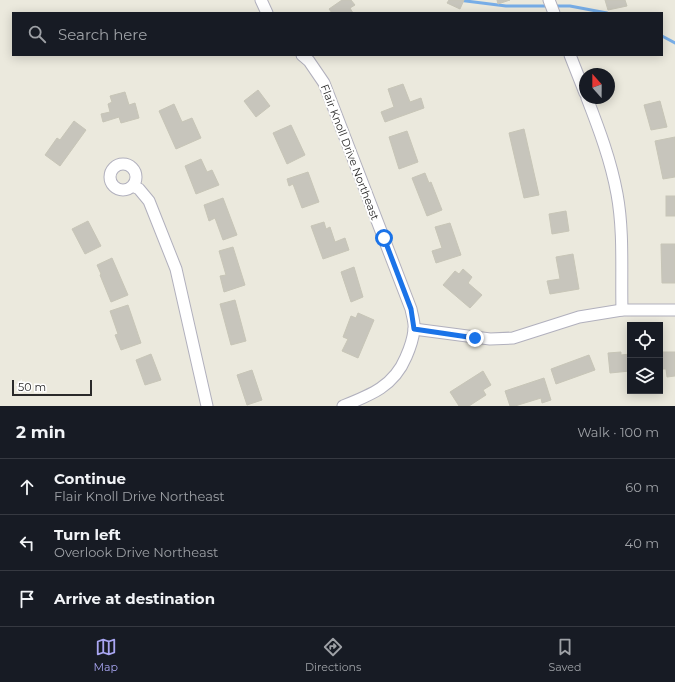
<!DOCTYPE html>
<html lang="en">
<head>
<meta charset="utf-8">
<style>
	body { margin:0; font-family:Montserrat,sans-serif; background:#20242c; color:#f1f3f6 }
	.controls { position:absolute; right:12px; bottom:12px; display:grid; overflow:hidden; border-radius:0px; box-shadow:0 2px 10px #0003 }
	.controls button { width:36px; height:36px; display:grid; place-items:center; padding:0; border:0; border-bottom:1px solid #363941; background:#171b24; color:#f1f3f6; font:20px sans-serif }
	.compass { position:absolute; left:579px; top:68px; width:36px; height:36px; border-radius:50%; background:#171b24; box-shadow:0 2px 10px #0003; rotate:339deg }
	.scale { position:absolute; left:12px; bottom:10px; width:80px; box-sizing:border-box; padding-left:4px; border:2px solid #2a2a2a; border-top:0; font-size:11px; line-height:14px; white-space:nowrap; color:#2a2a2a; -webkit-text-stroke:3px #fff; paint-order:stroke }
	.stop { position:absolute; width:12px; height:12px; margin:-9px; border:3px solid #1a73e8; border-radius:50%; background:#fff }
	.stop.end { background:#1a73e8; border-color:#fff; box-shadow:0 1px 4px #0008 }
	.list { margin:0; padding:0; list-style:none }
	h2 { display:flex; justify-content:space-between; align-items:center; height:52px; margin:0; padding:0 16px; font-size:17px }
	h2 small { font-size:13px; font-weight:400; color:#9ea1a6 }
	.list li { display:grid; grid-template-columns:26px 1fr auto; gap:12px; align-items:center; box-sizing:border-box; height:56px; padding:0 16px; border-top:1px solid #363941 }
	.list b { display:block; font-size:15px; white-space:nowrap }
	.list p { margin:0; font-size:13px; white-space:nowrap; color:#9ea1a6 }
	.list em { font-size:13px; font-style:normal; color:#9ea1a6 }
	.icon { flex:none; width:22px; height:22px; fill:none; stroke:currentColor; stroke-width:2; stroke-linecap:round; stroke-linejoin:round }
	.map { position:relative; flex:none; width:675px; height:406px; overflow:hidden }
	.search { position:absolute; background:#171b24; box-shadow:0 2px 10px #0003; left:12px; right:12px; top:12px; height:44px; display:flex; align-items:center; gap:10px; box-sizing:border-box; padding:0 14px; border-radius:0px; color:#9ea1a6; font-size:15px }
	.sheet { height:220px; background:#171b24 }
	nav { display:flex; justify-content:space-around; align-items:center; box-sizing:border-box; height:56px; border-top:1px solid #363941; background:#171b24; font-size:11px; color:#9ea1a6 }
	nav a { display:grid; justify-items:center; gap:2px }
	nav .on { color:#a9a6f2 }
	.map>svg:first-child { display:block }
</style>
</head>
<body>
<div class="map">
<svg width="675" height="406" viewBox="0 0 675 406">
	<rect width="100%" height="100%" fill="#ebe9dd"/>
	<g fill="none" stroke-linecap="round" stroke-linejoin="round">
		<g stroke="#77ade7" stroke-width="3">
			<path d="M458,0L506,6H548"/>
			<path d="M554,6H570L607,13"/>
			<path d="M662,36L675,43"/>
		</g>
	</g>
	<g fill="#c7c5bc" stroke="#c7c5b7">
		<path d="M342,0H351L355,5L350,8L353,13H332L329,9Z"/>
		<path d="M449,0H464L460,9L447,3Z"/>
		<path d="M497,0H510L498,4Z"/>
		<path d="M605,0H625L627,6L608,10Z"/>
		<path d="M403,84L410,102L421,98L424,108L385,122L381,112L394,107L388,89Z"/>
		<path d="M258,90L270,106L256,117L244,101Z"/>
		<path d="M125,92L129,105L135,103L139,118L121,123L119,117L103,122L101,114L110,112L108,104L112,102L110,96Z"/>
		<path d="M660,101L667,127L651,130L644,105Z"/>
		<path d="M174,104L182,122L192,118L201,138L176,149L159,111Z"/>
		<path d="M74,121L86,130L60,166L45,155L57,138L60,140Z"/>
		<path d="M291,125L305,155L287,164L273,133Z"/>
		<path d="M524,129L539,195L524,198L509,133Z"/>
		<path d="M407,131L418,162L399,169L389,137Z"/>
		<path d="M675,137V177L663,179L655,141Z"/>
		<path d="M201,159L207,172L212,170L219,185L196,194L185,166Z"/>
		<path d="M308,172L319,202L302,208L293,184L289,186L287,179Z"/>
		<path d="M425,173L429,183L431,182L442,210L427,216L412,178Z"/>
		<rect x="666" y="196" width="9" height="20"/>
		<path d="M223,198L237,235L223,240L215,218L209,221L204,205Z"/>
		<path d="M566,211L569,231L552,234L549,214Z"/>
		<path d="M88,221L101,246L85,254L72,229Z"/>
		<path d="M324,222L326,229L330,227L335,242L345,238L349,250L323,259L311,226Z"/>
		<path d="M450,223L461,255L436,263L432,251L442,248L435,227Z"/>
		<path d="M661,244H675V283H662Z"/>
		<path d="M233,247L245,285L224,292L220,276L226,275L219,251Z"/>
		<path d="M573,254L579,289L550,294L547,281L560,279L556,257Z"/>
		<path d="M112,258L128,295L111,302L100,275L101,274L97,265Z"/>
		<path d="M354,267L363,297L351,302L341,272Z"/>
		<path d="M463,269L472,277L468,283L482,295L470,308L443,285L455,271L459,274Z"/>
		<path d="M235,300L246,341L231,345L220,304Z"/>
		<path d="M128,305L141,343L121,350L115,335L118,334L110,311Z"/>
		<path d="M358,313L374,320L358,358L342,351L348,339L343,337L351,316L356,318Z"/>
		<path d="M621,352V355L630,354V371L610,373L608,353Z"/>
		<path d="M660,352H675V376L667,377L666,369H660Z"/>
		<path d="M151,354L161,380L145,385L136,360Z"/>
		<path d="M589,355L595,370L556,384L551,369Z"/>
		<path d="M252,370L262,400L247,405L237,375Z"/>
		<path d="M483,371L491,385L483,390L486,395L469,406H459L450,392Z"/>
		<path d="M544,378L551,400L542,403L541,398L515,406H510L505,391Z"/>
	</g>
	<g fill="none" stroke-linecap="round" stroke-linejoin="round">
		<defs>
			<g id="minor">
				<path d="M261,0L267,13"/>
				<path d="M549,0L554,13"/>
				<path d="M302,55L309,61L324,83L411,309C412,315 415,323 414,330C413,339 410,348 406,357C394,386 371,395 343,406"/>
				<path d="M570,55L585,93"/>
				<path d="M587,98C599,129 611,161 617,194C624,232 621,272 622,310"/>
				<circle cx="123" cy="177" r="13"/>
				<path d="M133,186L139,189L149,201L176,269L207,406"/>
				<path d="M414,329L490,339L513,338L579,317L622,310H675"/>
			</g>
		</defs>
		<use href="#minor" stroke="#b1b0bd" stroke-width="13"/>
		<use href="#minor" stroke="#fff" stroke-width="11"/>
	</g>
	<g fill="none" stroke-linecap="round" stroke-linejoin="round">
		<path stroke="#1a73e8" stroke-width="5" d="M384,238L411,309L414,329L475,338"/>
	</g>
	<g text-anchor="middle" stroke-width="4" stroke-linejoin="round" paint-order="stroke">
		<g font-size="11" fill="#2a2a2a" stroke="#fff">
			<text transform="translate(350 152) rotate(69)" y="4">Flair Knoll Drive Northeast</text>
		</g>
	</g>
</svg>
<div class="controls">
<button><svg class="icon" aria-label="locate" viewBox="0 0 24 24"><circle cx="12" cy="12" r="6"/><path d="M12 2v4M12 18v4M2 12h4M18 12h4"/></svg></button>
<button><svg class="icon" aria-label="layers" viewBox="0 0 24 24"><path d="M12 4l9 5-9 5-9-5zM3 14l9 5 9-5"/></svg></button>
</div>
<svg class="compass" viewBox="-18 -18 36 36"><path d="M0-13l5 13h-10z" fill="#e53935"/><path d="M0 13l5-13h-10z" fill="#9ea1a6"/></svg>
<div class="scale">50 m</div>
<div class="stop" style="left:384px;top:238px"></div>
<div class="stop end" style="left:475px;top:338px"></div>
<div class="search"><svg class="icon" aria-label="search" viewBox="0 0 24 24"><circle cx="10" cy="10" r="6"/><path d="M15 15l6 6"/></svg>Search here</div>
</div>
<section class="sheet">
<h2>2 min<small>Walk · 100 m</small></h2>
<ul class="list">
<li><svg class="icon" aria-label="ahead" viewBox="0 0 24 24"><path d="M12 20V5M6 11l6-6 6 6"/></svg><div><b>Continue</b><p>Flair Knoll Drive Northeast</p></div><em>60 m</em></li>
<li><svg class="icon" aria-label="left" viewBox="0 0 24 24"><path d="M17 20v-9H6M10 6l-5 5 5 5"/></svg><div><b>Turn left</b><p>Overlook Drive Northeast</p></div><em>40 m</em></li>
<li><svg class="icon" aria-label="arrive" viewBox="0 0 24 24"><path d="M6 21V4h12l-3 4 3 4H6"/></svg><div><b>Arrive at destination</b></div></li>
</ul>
</section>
<nav>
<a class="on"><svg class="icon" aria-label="map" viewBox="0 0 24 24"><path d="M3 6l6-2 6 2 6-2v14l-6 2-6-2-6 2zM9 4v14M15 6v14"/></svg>Map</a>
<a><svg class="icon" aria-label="directions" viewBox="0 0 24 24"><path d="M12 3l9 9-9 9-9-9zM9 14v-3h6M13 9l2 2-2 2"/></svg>Directions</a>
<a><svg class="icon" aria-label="saved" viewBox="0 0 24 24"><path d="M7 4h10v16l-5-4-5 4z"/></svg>Saved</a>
</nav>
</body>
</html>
